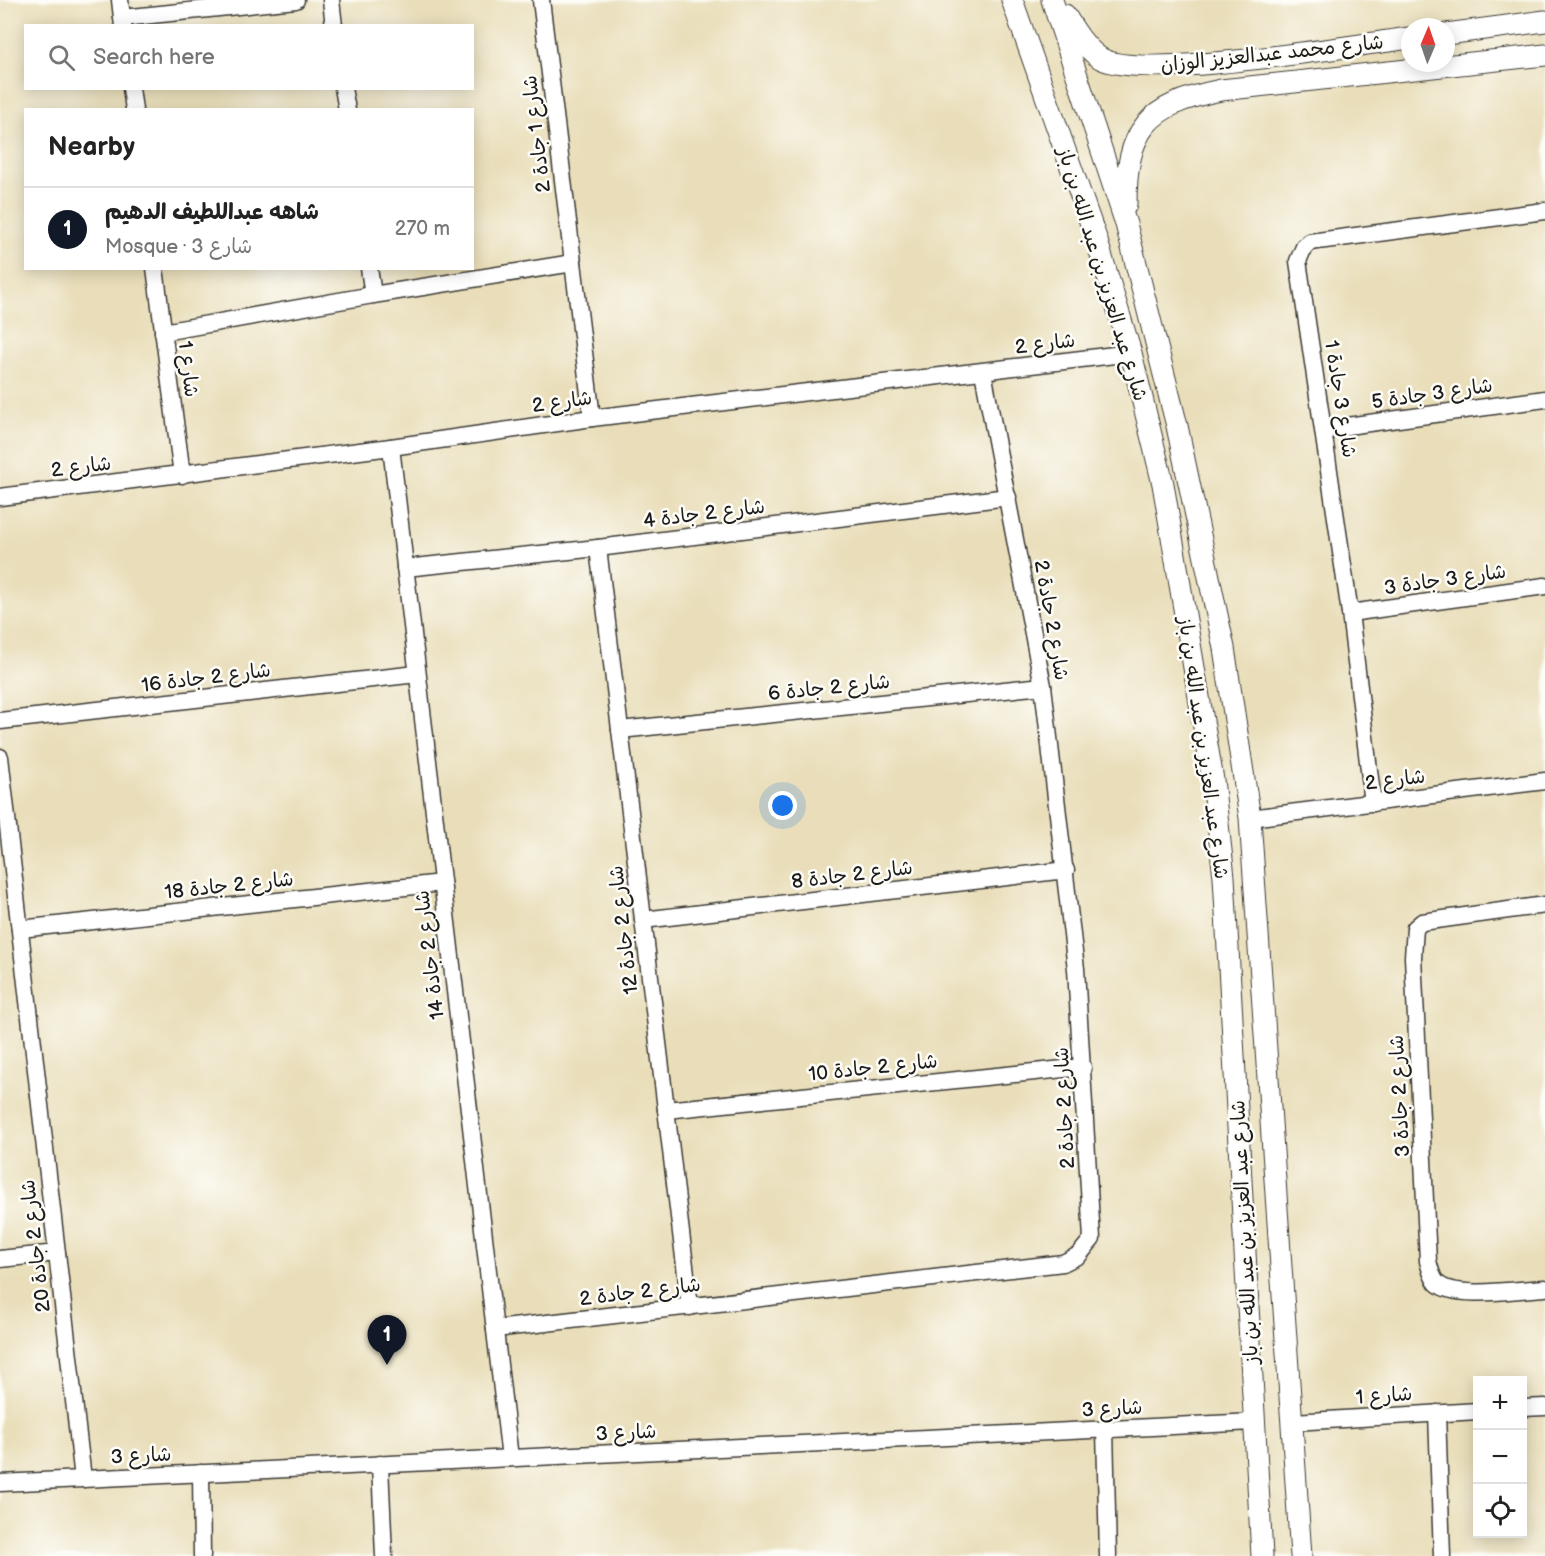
<!DOCTYPE html>
<html lang="en">
<head>
<meta charset="utf-8">
<style>
	body { margin:0; font-family:"Balsamiq Sans","Playpen Sans Arabic",sans-serif; background:#f2f2f2; color:#222 }
	.controls { position:absolute; right:18px; bottom:18px; display:grid; overflow:hidden; border-radius:0px; box-shadow:0 3px 15px #0003 }
	.controls button { width:54px; height:54px; display:grid; place-items:center; padding:0; border:0; border-bottom:2px solid #e0e0e0; background:#fff; color:#222; font:30px sans-serif }
	.compass { position:absolute; left:1401px; top:18px; width:54px; height:54px; border-radius:50%; background:#fff; box-shadow:0 3px 15px #0003; rotate:2deg }
	.you { position:absolute; left:783px; top:806px; width:21px; height:21px; margin:-15px; border:4px solid #fff; border-radius:50%; background:#1a73e8; box-shadow:0 0 0 9px #1a73e833 }
	.badge { display:grid; place-items:center; width:39px; height:39px; border-radius:50%; background:#111827; color:#fff; font-size:20px; font-weight:700 }
	.pin { position:absolute; translate:-50% -50px; filter:drop-shadow(0 2px 3px #0008) }
	.pin::after { content:''; position:absolute; top:32px; width:21px; height:18px; background:inherit; clip-path:polygon(0 0,100% 0,50% 100%) }
	.list { margin:0; padding:0; list-style:none }
	h2 { display:flex; justify-content:space-between; align-items:center; height:78px; margin:0; padding:0 24px; font-size:26px }
	h2 small { font-size:20px; font-weight:400; color:#767676 }
	.list li { display:grid; grid-template-columns:39px 1fr auto; gap:18px; align-items:center; box-sizing:border-box; height:84px; padding:0 24px; border-top:2px solid #e0e0e0 }
	.list b { display:block; font-size:22px; white-space:nowrap }
	.list p { margin:0; font-size:20px; white-space:nowrap; color:#767676 }
	.list em { font-size:20px; font-style:normal; color:#767676 }
	.icon { flex:none; width:33px; height:33px; fill:none; stroke:currentColor; stroke-width:2; stroke-linecap:round; stroke-linejoin:round }
	.map { position:relative; flex:none; width:1545px; height:1556px; overflow:hidden }
	.search { position:absolute; background:#fff; box-shadow:0 3px 15px #0003; left:24px; top:24px; width:450px; height:66px; display:flex; align-items:center; gap:15px; box-sizing:border-box; padding:0 21px; border-radius:0px; color:#767676; font-size:22px }
	.panel { position:absolute; background:#fff; box-shadow:0 3px 15px #0003; left:24px; top:108px; width:450px; height:162px; border-radius:0px }
	.map>svg:first-child { display:block }
</style>
</head>
<body>
<div class="map">
<svg width="1545" height="1556" viewBox="0 0 1545 1556">
	<rect width="100%" height="100%" fill="#fdfcf7"/>
	<filter id="ink" filterUnits="userSpaceOnUse"><feTurbulence type="fractalNoise" baseFrequency=".0167" numOctaves="2"/><feDisplacementMap in="SourceGraphic" scale="12" xChannelSelector="R" yChannelSelector="G"/><feConvolveMatrix kernelMatrix="1 2 1 2 8 2 1 2 1" color-interpolation-filters="sRGB"/></filter>
	<filter id="wash" filterUnits="userSpaceOnUse"><feTurbulence type="fractalNoise" baseFrequency=".008" numOctaves="4" result="noise"/><feDisplacementMap in="SourceGraphic" scale="24" xChannelSelector="R" yChannelSelector="G"/><feGaussianBlur stdDeviation="1.35" result="paint"/><feColorMatrix in="noise" values="0 0 0 0 0 0 0 0 0 0 0 0 0 0 0 0 0 1.4 0 .05"/><feComposite in="paint" operator="in"/></filter>
	<g filter="url(#wash)">
		<rect width="100%" height="100%" fill="#e9deb9"/>
	</g>
	<g filter="url(#ink)">
		<g fill="none" stroke-linecap="round" stroke-linejoin="round">
			<defs>
				<g id="minor">
					<path d="M120,0L123,26"/>
					<path d="M331,0L334,26"/>
					<path d="M541,0L592,418"/>
					<path d="M122,18L296,0"/>
					<path d="M131,88L134,110"/>
					<path d="M343,88L347,110"/>
					<path d="M155,268L182,475"/>
					<path d="M369,268L373,295L573,263"/>
					<path d="M163,332L373,295"/>
					<path d="M1325,429L1545,399"/>
					<path d="M391,447L510,1458"/>
					<path d="M0,497L391,447L592,418L1131,353"/>
					<path d="M598,548L690,1307"/>
					<path d="M405,568L598,548L1008,497"/>
					<path d="M1350,613L1545,586"/>
					<path d="M0,721L417,674"/>
					<path d="M620,730L1043,686"/>
					<path d="M0,757L83,1479"/>
					<path d="M1373,803L1350,613L1298,261L1304,247L1310,242L1545,211"/>
					<path d="M1250,818L1545,781"/>
					<path d="M1545,905L1422,922L1415,928L1413,957L1428,1261C1430,1268 1432,1278 1437,1283C1454,1300 1521,1289 1545,1288"/>
					<path d="M643,920L1066,870"/>
					<path d="M20,929L442,883"/>
					<path d="M666,1110L1083,1067"/>
					<path d="M0,1259L57,1253"/>
					<path d="M495,1329L1063,1263L1079,1255L1092,1239L1076,969L1043,686L983,372"/>
					<path d="M1522,1408L1545,1407"/>
					<path d="M1437,1413L1442,1556"/>
					<path d="M1293,1422L1478,1411"/>
					<path d="M1105,1429L1108,1556"/>
					<path d="M380,1464L384,1556"/>
					<path d="M201,1473L202,1556"/>
					<path d="M0,1483L1254,1422"/>
				</g>
				<g id="tertiary">
					<path d="M1012,0L1096,238L1131,353L1163,484L1213,780L1224,877L1262,1556"/>
					<path d="M1052,0L1126,224L1177,426L1224,648L1250,818L1301,1556"/>
					<path d="M1065,15C1074,30 1085,48 1100,58C1140,82 1354,45 1410,38"/>
					<path d="M1446,34L1545,21"/>
					<path d="M1126,205C1126,129 1147,105 1221,90L1545,55"/>
				</g>
			</defs>
			<use href="#minor" stroke="#3b3934" stroke-width="19"/>
			<use href="#tertiary" stroke="#3b3934" stroke-width="23"/>
			<use href="#minor" stroke="#fff" stroke-width="16"/>
			<use href="#tertiary" stroke="#fff" stroke-width="21"/>
		</g>
	</g>
	<g text-anchor="middle" stroke-width="5" stroke-linejoin="round" paint-order="stroke">
		<g font-size="20" fill="#1c1c1c" stroke="#fdfcf7">
			<text transform="translate(1272 53) rotate(-6)" y="7">شارع محمد عبدالعزيز الوزان</text>
			<text transform="translate(536 134) rotate(-97)" y="7">شارع 1 جادة 2</text>
			<text transform="translate(1103 274) rotate(73)" y="7">شارع عبد العزيز بن عبد الله بن باز</text>
			<text transform="translate(1045 343) rotate(-7)" y="7">شارع 2</text>
			<text transform="translate(189 369) rotate(83)" y="7">شارع 1</text>
			<text transform="translate(1432 393) rotate(-8)" y="7">شارع 3 جادة 5</text>
			<text transform="translate(1341 399) rotate(81)" y="7">شارع 3 جادة 1</text>
			<text transform="translate(562 401) rotate(-8)" y="7">شارع 2</text>
			<text transform="translate(81 466) rotate(-7)" y="7">شارع 2</text>
			<text transform="translate(704 513) rotate(-7)" y="7">شارع 2 جادة 4</text>
			<text transform="translate(1445 579) rotate(-8)" y="7">شارع 3 جادة 3</text>
			<text transform="translate(1052 620) rotate(80)" y="7">شارع 2 جادة 2</text>
			<text transform="translate(206 677) rotate(-7)" y="7">شارع 2 جادة 16</text>
			<text transform="translate(829 687) rotate(-6)" y="7">شارع 2 جادة 6</text>
			<text transform="translate(1204 748) rotate(82)" y="7">شارع عبد العزيز بن عبد الله بن باز</text>
			<text transform="translate(1395 779) rotate(-7)" y="7">شارع 2</text>
			<text transform="translate(852 874) rotate(-7)" y="7">شارع 2 جادة 8</text>
			<text transform="translate(229 885) rotate(-6)" y="7">شارع 2 جادة 18</text>
			<text transform="translate(623 930) rotate(-97)" y="7">شارع 2 جادة 12</text>
			<text transform="translate(429 955) rotate(-97)" y="7">شارع 2 جادة 14</text>
			<text transform="translate(873 1067) rotate(-6)" y="7">شارع 2 جادة 10</text>
			<text transform="translate(1399 1096) rotate(-93)" y="7">شارع 2 جادة 3</text>
			<text transform="translate(1064 1108) rotate(-93)" y="7">شارع 2 جادة 2</text>
			<text transform="translate(1244 1232) rotate(-93)" y="7">شارع عبد العزيز بن عبد الله بن باز</text>
			<text transform="translate(35 1246) rotate(-97)" y="7">شارع 2 جادة 20</text>
			<text transform="translate(640 1291) rotate(-7)" y="7">شارع 2 جادة 2</text>
			<text transform="translate(1384 1395) rotate(-4)" y="7">شارع 1</text>
			<text transform="translate(1112 1408) rotate(-3)" y="7">شارع 3</text>
			<text transform="translate(626 1432) rotate(-3)" y="7">شارع 3</text>
			<text transform="translate(141 1455) rotate(-3)" y="7">شارع 3</text>
		</g>
	</g>
</svg>
<div class="controls">
<button>+</button>
<button>−</button>
<button><svg class="icon" aria-label="locate" viewBox="0 0 24 24"><circle cx="12" cy="12" r="6"/><path d="M12 2v4M12 18v4M2 12h4M18 12h4"/></svg></button>
</div>
<svg class="compass" viewBox="-18 -18 36 36"><path d="M0-13l5 13h-10z" fill="#e53935"/><path d="M0 13l5-13h-10z" fill="#767676"/></svg>
<div class="you"></div>
<div class="pin badge" style="left:387px;top:1365px">1</div>
<div class="search"><svg class="icon" aria-label="search" viewBox="0 0 24 24"><circle cx="10" cy="10" r="6"/><path d="M15 15l6 6"/></svg>Search here</div>
<section class="panel">
<h2>Nearby<small></small></h2>
<ul class="list">
<li><span class="badge">1</span><div><b>شاهه عبداللطيف الدهيم</b><p>Mosque · شارع 3</p></div><em>270 m</em></li>
</ul>
</section>
</div>
</body>
</html>
